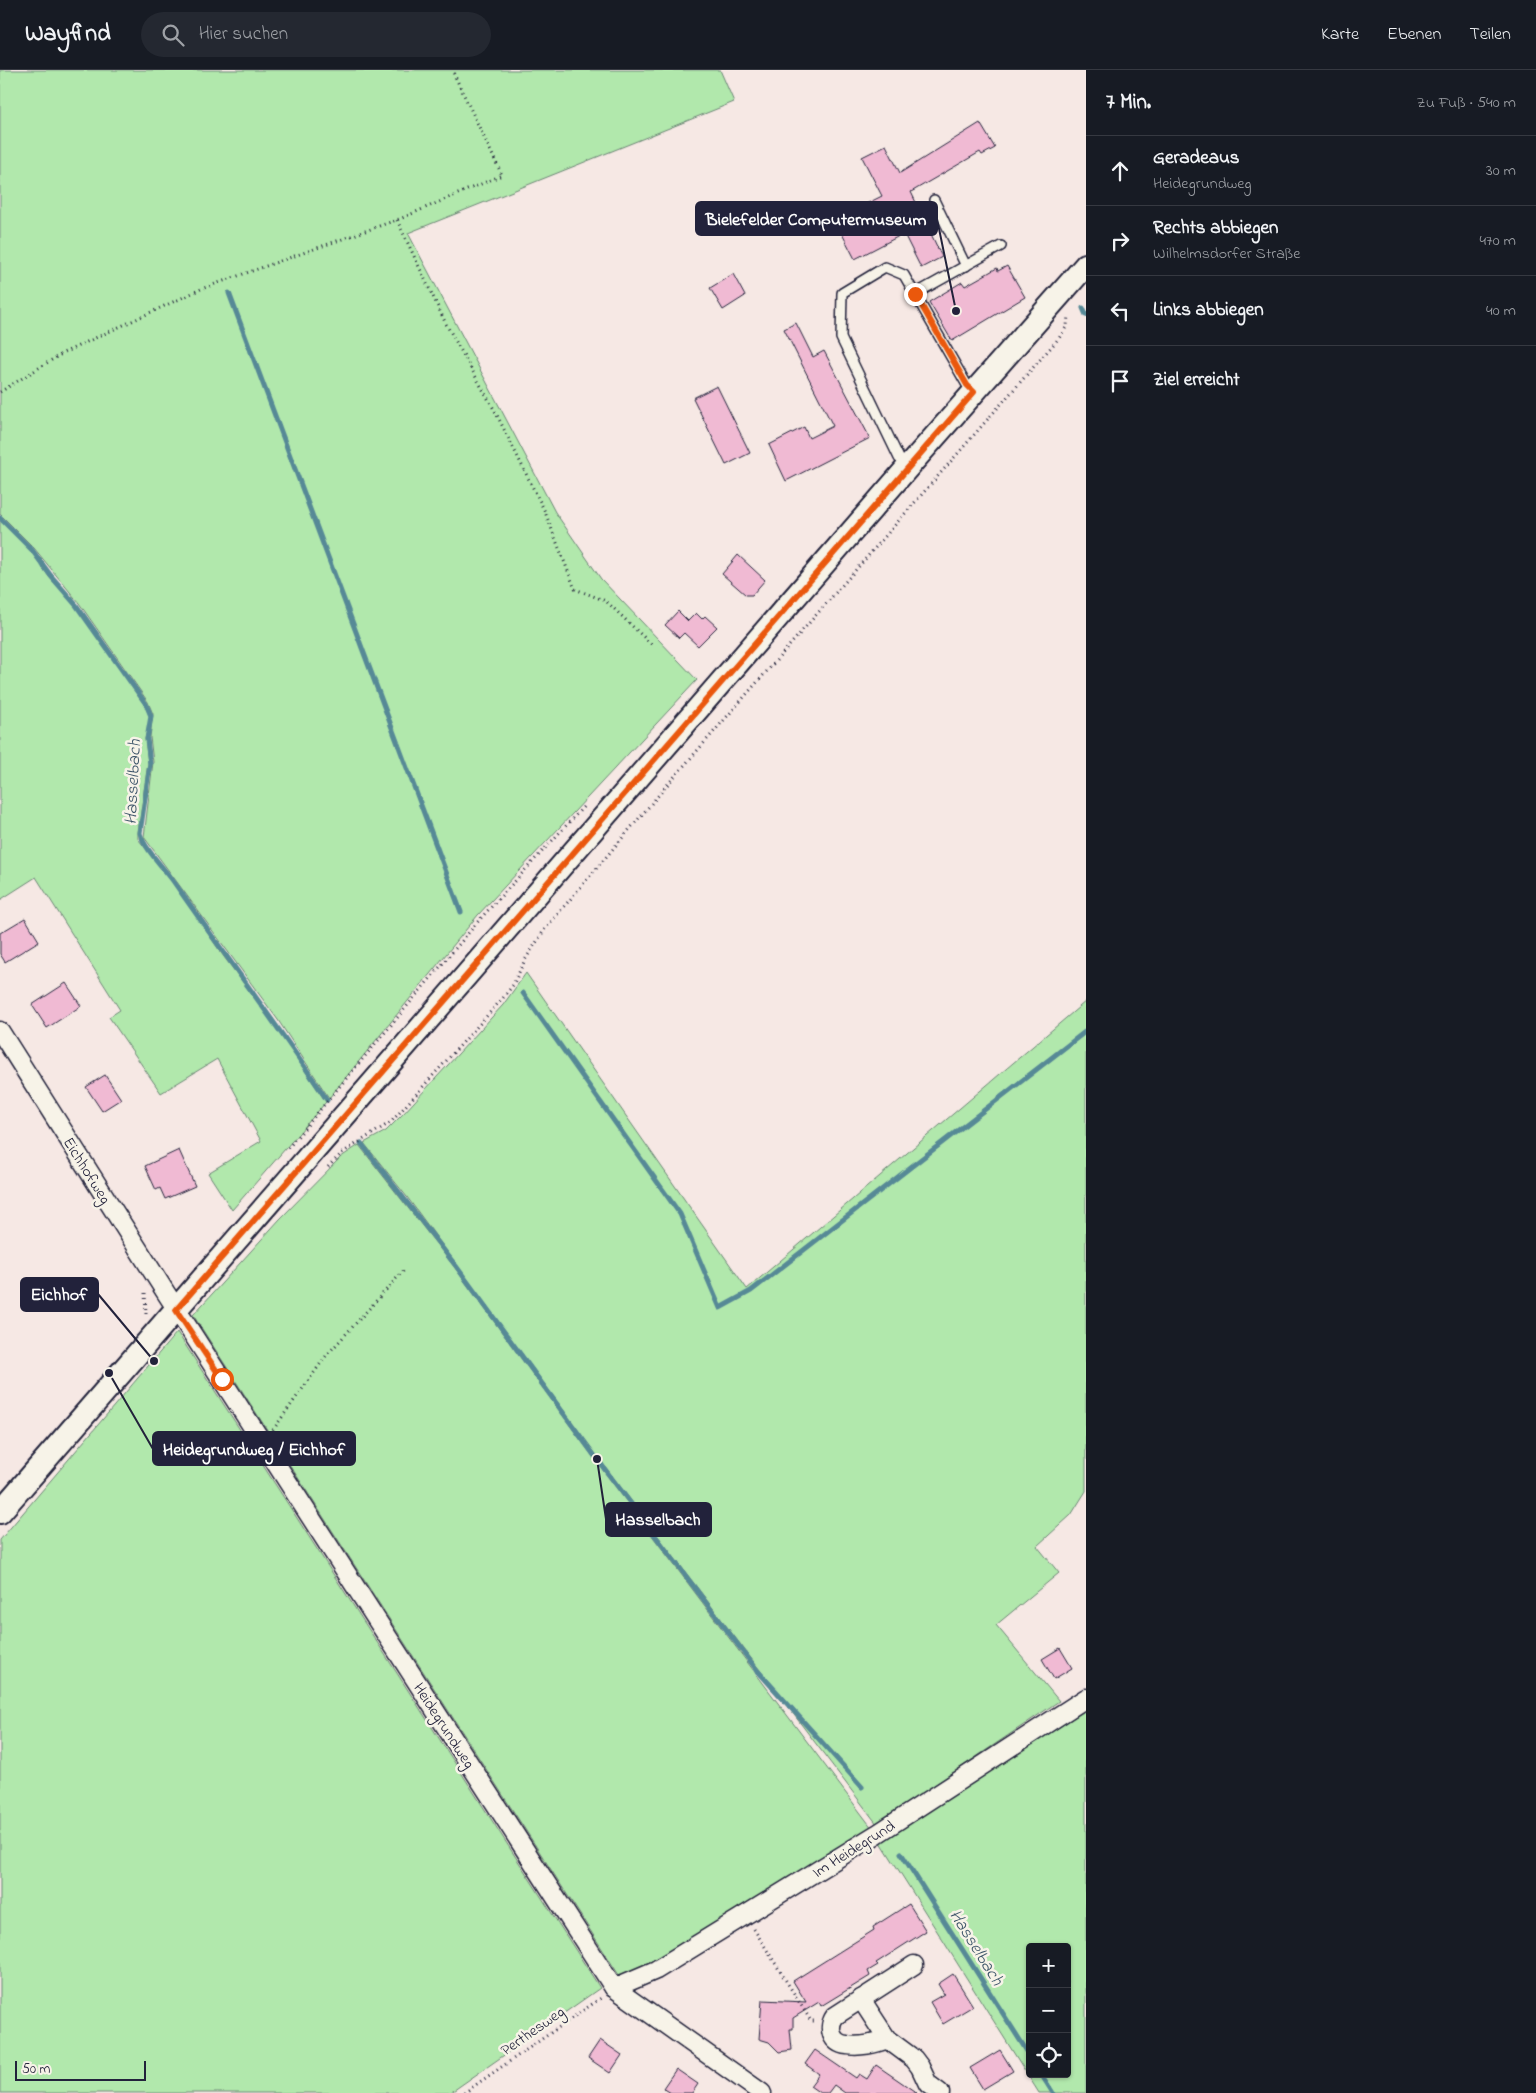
<!DOCTYPE html>
<html lang="de">
<head>
<meta charset="utf-8">
<style>
	body { margin:0; font-family:"Indie Flower",sans-serif; background:#242831; color:#f1f3f6 }
	.controls { position:absolute; right:15px; bottom:15px; display:grid; overflow:hidden; border-radius:5px; box-shadow:0 1px 4px #0004 }
	.controls button { width:45px; height:45px; display:grid; place-items:center; padding:0; border:0; border-bottom:1px solid #363941; background:#171b24; color:#f1f3f6; font:25px sans-serif }
	.scale { position:absolute; left:15px; bottom:12px; width:131px; box-sizing:border-box; padding-left:5px; border:2px solid #22223b; border-top:0; font-size:14px; line-height:18px; white-space:nowrap; color:#22223b; -webkit-text-stroke:4px #f7f3e8; paint-order:stroke }
	.stop { position:absolute; width:15px; height:15px; margin:-11px; border:4px solid #ea580c; border-radius:50%; background:#fff }
	.stop.end { background:#ea580c; border-color:#fff; box-shadow:0 1px 5px #0008 }
	.list { margin:0; padding:0; list-style:none }
	h2 { display:flex; justify-content:space-between; align-items:center; height:65px; margin:0; padding:0 20px; font-size:21px }
	h2 small { font-size:16px; font-weight:400; color:#9ea1a6 }
	.list li { display:grid; grid-template-columns:32px 1fr auto; gap:15px; align-items:center; box-sizing:border-box; height:70px; padding:0 20px; border-top:1px solid #363941 }
	.list b { display:block; font-size:19px; white-space:nowrap }
	.list p { margin:0; font-size:16px; white-space:nowrap; color:#9ea1a6 }
	.list em { font-size:16px; font-style:normal; color:#9ea1a6 }
	.icon { flex:none; width:28px; height:28px; fill:none; stroke:currentColor; stroke-width:2; stroke-linecap:round; stroke-linejoin:round }
	.map { position:relative; flex:none; width:1086px; height:2023px; overflow:hidden }
	header { display:flex; align-items:center; gap:30px; box-sizing:border-box; height:70px; padding:0 25px; background:#171b24; border-bottom:1px solid #363941 }
	header strong { font-size:24px }
	nav { display:flex; gap:28px; margin-inline-start:auto; font-size:18px }
	.search { width:350px; height:45px; background:#242831; display:flex; align-items:center; gap:12px; box-sizing:border-box; padding:0 18px; border-radius:28px; color:#9ea1a6; font-size:19px }
	main { display:flex }
	aside { flex:1; background:#171b24 }
	.map>svg:first-child { display:block }
</style>
</head>
<body>
<header>
<strong>Wayfind</strong>
<div class="search"><svg class="icon" aria-label="search" viewBox="0 0 24 24"><circle cx="10" cy="10" r="6"/><path d="M15 15l6 6"/></svg>Hier suchen</div>
<nav><a>Karte</a><a>Ebenen</a><a>Teilen</a></nav>
</header>
<main>
<div class="map">
<svg width="1086" height="2023" viewBox="0 0 1086 2023">
	<rect width="100%" height="100%" fill="#f6e8e4"/>
	<filter id="ink" filterUnits="userSpaceOnUse"><feTurbulence type="fractalNoise" baseFrequency=".02" numOctaves="2"/><feDisplacementMap in="SourceGraphic" scale="10" xChannelSelector="R" yChannelSelector="G"/><feConvolveMatrix kernelMatrix="1 2 1 2 8 2 1 2 1" color-interpolation-filters="sRGB"/></filter>
	<g filter="url(#ink)">
		<g fill="#b1e8ac" stroke="#6a8574" fill-rule="evenodd">
			<path d="M0,0H720L734,32L408,163L555,442L601,509L697,610L478,845L329,1028L278,950L144,767L153,692L150,667L153,644L148,632L79,533L34,478L0,444Z"/>
			<path d="M0,450L31,481L49,507L75,535L144,634L150,647L145,669L148,693L138,762V769L165,801L224,887L274,954L326,1032L232,1140L208,1103L261,1071L217,989L161,1023L109,947L120,940L36,807L0,830Z"/>
			<path d="M526,903L747,1219L1086,931V1421L1071,1445L1037,1476L1059,1503L996,1555L1059,1631L877,1754L598,1387L407,1127L364,1073L386,1061L403,1044L503,935Z"/>
			<path d="M359,1075L455,1198L596,1391L872,1758L632,1904L619,1905L193,1245L280,1149L341,1087Z"/>
			<path d="M177,1262L600,1918L450,2023H0V1470Z"/>
			<path d="M1086,1640V2023H1039L879,1769ZM1030,1877H1067V2004H1030Z"/>
		</g>
		<g fill="none" stroke-linecap="round" stroke-linejoin="round">
			<g stroke="#578996" stroke-width="5">
				<path d="M229,223L461,842"/>
				<path d="M1083,238L1086,245"/>
				<path d="M0,448L32,480L51,506L76,535L146,634L151,646L147,669L150,694L140,763C144,779 166,800 176,815C226,887 279,957 327,1030"/>
				<path d="M523,923L680,1144L720,1238L751,1221L1086,961"/>
				<path d="M361,1073L456,1196L597,1389L757,1600L862,1717"/>
				<path d="M901,1783L1030,1986"/>
				<path d="M1041,2004L1053,2023"/>
			</g>
		</g>
		<g fill="#f0bad3" stroke="#22223b">
			<path d="M980,53L995,78L982,85L980,82L911,122L942,187L921,198L905,166L902,167L901,165L855,189L837,154L845,151L842,146L882,126L862,87L886,75L900,103Z"/>
			<path d="M1007,196L1025,227L952,271L929,232L962,212L965,216L997,198L998,201Z"/>
			<path d="M733,204L745,226L723,240L710,218Z"/>
			<path d="M796,253L813,287L824,281L870,368L786,411L769,375L804,357L809,368L833,356L784,259Z"/>
			<path d="M717,316L750,383L726,395L693,328Z"/>
			<path d="M738,485L765,510L752,525H746L722,504Z"/>
			<path d="M678,541L688,551L696,543L702,549L705,546L717,557L698,576L684,563L679,568L665,555Z"/>
			<path d="M25,848L39,871L5,892L0,884V863Z"/>
			<path d="M66,913L81,936L47,958L32,935Z"/>
			<path d="M105,1005L121,1029L102,1041L86,1017Z"/>
			<path d="M179,1080L195,1116L165,1129L160,1118L156,1120L145,1096Z"/>
			<path d="M1060,1578L1072,1598L1054,1609L1042,1589Z"/>
			<path d="M909,1834L926,1861L876,1893L878,1895L868,1901L870,1906L821,1936L819,1932L793,1948V1959H790L792,1980L779,1982L769,1972L759,1969L762,1930L806,1932L793,1911L874,1860L873,1857Z"/>
			<path d="M953,1904L973,1936L943,1954L930,1932L944,1924L938,1914Z"/>
			<path d="M600,1970L622,1985L610,2003L588,1988Z"/>
			<path d="M815,1980L856,2008L859,2004L867,2009L876,1995L917,2023H845L834,2015L828,2023H820L810,2016L819,2004L805,1994Z"/>
			<path d="M1000,1980L1013,2001L983,2019L970,1998Z"/>
			<path d="M676,1999L698,2014L692,2023H671L663,2018Z"/>
		</g>
		<g fill="none" stroke-linecap="round" stroke-linejoin="round">
			<defs>
				<g id="service">
					<path d="M934,130L966,196"/>
					<path d="M915,224L1001,176"/>
					<path d="M908,397L899,388L841,268L842,223L885,197L904,205L967,315L974,321"/>
				</g>
				<g id="minor">
					<path d="M0,961L166,1223L614,1918L762,2023"/>
					<path d="M614,1918L656,1900L877,1764L1086,1628"/>
					<path d="M861,1929L887,1969L914,1989L920,1997L928,2014L940,2023"/>
					<path d="M887,1969C876,1974 859,1977 847,1975C831,1974 827,1957 835,1946L914,1895"/>
				</g>
				<path id="tertiary" d="M0,1442L908,397L1086,195"/>
			</defs>
			<use href="#service" stroke="#22223b" stroke-width="12"/>
			<use href="#minor" stroke="#22223b" stroke-width="21"/>
			<use href="#tertiary" stroke="#22223b" stroke-width="26"/>
			<g stroke="#22223b" stroke-width="3" stroke-dasharray="1 4" stroke-linecap="butt">
				<path d="M397,150L446,254L495,341L545,442L575,519L606,531L652,575"/>
				<path d="M0,322L63,283L201,219L402,148L502,105L452,0"/>
				<path d="M288,1078L481,848L585,735"/>
				<path d="M328,1097L342,1083L391,1052L503,928L513,915L525,890L545,859L668,714L1059,268L1067,256L1068,246"/>
				<path d="M145,1223L146,1244"/>
				<path d="M273,1360L326,1286L406,1198"/>
				<path d="M754,1859L811,1951H817"/>
				<path d="M464,2023L601,1928"/>
			</g>
			<use href="#service" stroke="#f7f3e8" stroke-width="9"/>
			<use href="#minor" stroke="#f7f3e8" stroke-width="18"/>
			<use href="#tertiary" stroke="#f7f3e8" stroke-width="22"/>
		</g>
	</g>
	<g fill="none" stroke-linecap="round" stroke-linejoin="round" filter="url(#ink)">
		<path stroke="#ea580c" stroke-width="6" d="M222,1309L176,1240L974,322L967,315L915,224"/>
	</g>
	<g text-anchor="middle" stroke-width="5" stroke-linejoin="round" paint-order="stroke">
		<g font-size="16" fill="#22223b" stroke="#f7f3e8">
			<text transform="translate(88 1100) rotate(58)" y="6">Eichhofweg</text>
			<text transform="translate(445 1655) rotate(57)" y="6">Heidegrundweg</text>
			<text transform="translate(853 1778) rotate(-32)" y="6">Im Heidegrund</text>
			<text transform="translate(532 1960) rotate(-35)" y="6">Perthesweg</text>
		</g>
		<g font-size="18" font-style="italic" fill="#3d5569" stroke="#f7f3e8">
			<text transform="translate(132 712) rotate(-87)" y="6">Hasselbach</text>
			<text transform="translate(977 1877) rotate(58)" y="6">Hasselbach</text>
		</g>
	</g>
	<path fill="none" stroke="#22223b" stroke-width="2" d="M956 241L937 149M154 1291L98 1224M109 1303L153 1379M597 1389L606 1449"/>
	<g fill="#22223b" stroke="#f7f3e8" stroke-width="2">
		<circle cx="956" cy="241" r="5"/>
		<circle cx="154" cy="1291" r="5"/>
		<circle cx="109" cy="1303" r="5"/>
		<circle cx="597" cy="1389" r="5"/>
	</g>
	<g fill="#22223b" stroke="#22223b" stroke-width="2">
		<rect x="696" y="132" width="241" height="33" rx="5"/>
		<rect x="21" y="1208" width="77" height="33" rx="5"/>
		<rect x="153" y="1362" width="202" height="33" rx="5"/>
		<rect x="606" y="1433" width="105" height="33" rx="5"/>
	</g>
	<g font-size="18" text-anchor="middle" font-weight="bold" fill="#fff">
		<text x="816" y="155">Bielefelder Computermuseum</text>
		<text x="59" y="1230">Eichhof</text>
		<text x="254" y="1385">Heidegrundweg / Eichhof</text>
		<text x="658" y="1455">Hasselbach</text>
	</g>
</svg>
<div class="controls">
<button>+</button>
<button>−</button>
<button><svg class="icon" aria-label="locate" viewBox="0 0 24 24"><circle cx="12" cy="12" r="6"/><path d="M12 2v4M12 18v4M2 12h4M18 12h4"/></svg></button>
</div>
<div class="scale">50 m</div>
<div class="stop" style="left:222px;top:1309px"></div>
<div class="stop end" style="left:915px;top:224px"></div>
</div>
<aside>
<h2>7 Min.<small>Zu Fuß · 540 m</small></h2>
<ul class="list">
<li><svg class="icon" aria-label="ahead" viewBox="0 0 24 24"><path d="M12 20V5M6 11l6-6 6 6"/></svg><div><b>Geradeaus</b><p>Heidegrundweg</p></div><em>30 m</em></li>
<li><svg class="icon" aria-label="right" viewBox="0 0 24 24"><path d="M7 20v-9h11M14 6l5 5-5 5"/></svg><div><b>Rechts abbiegen</b><p>Wilhelmsdorfer Straße</p></div><em>470 m</em></li>
<li><svg class="icon" aria-label="left" viewBox="0 0 24 24"><path d="M17 20v-9H6M10 6l-5 5 5 5"/></svg><div><b>Links abbiegen</b></div><em>40 m</em></li>
<li><svg class="icon" aria-label="arrive" viewBox="0 0 24 24"><path d="M6 21V4h12l-3 4 3 4H6"/></svg><div><b>Ziel erreicht</b></div></li>
</ul>
</aside>
</main>
</body>
</html>
